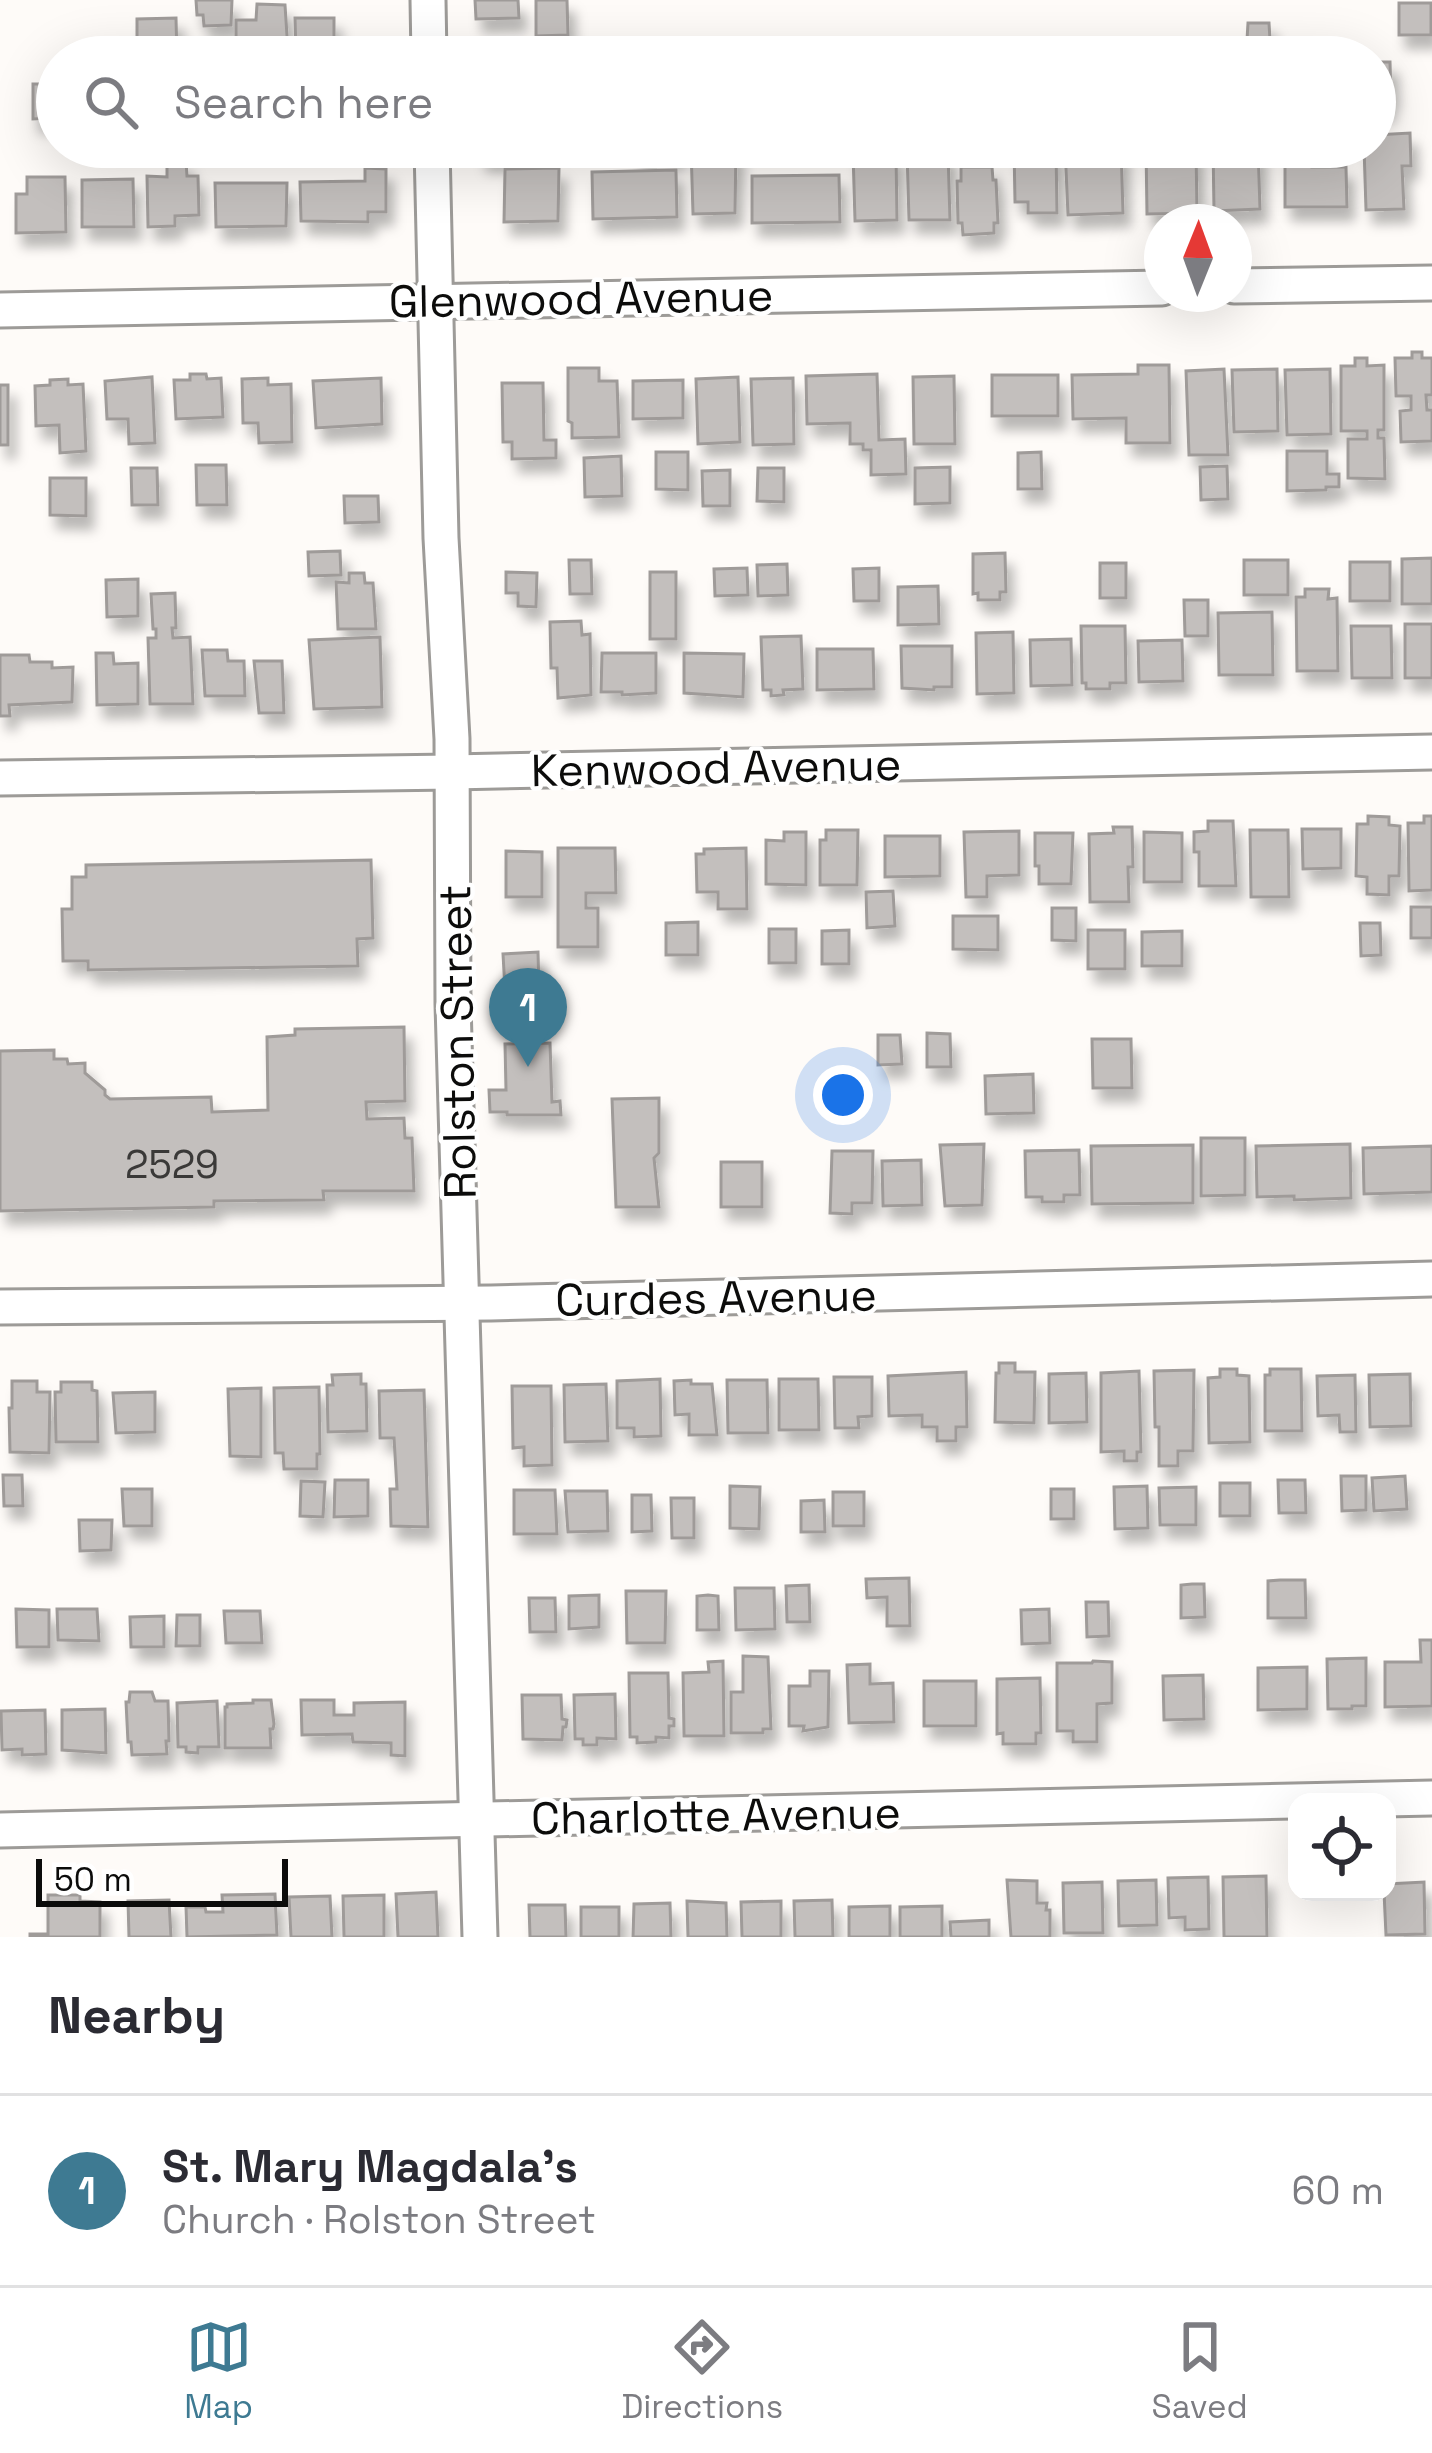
<!DOCTYPE html>
<html lang="en">
<head>
<meta charset="utf-8">
<style>
	body { margin:0; font-family:"Space Grotesk",sans-serif; background:#f2f2f3; color:#2b2b33 }
	.controls { position:absolute; right:36px; bottom:36px; display:grid; overflow:hidden; border-radius:24px; box-shadow:0 12px 48px #0002 }
	.controls button { width:108px; height:108px; display:grid; place-items:center; padding:0; border:0; border-bottom:3px solid #e1e1e2; background:#fff; color:#2b2b33; font:60px sans-serif }
	.compass { position:absolute; left:1144px; top:204px; width:108px; height:108px; border-radius:50%; background:#fff; box-shadow:0 12px 48px #0002; rotate:1deg }
	.scale { position:absolute; left:36px; bottom:30px; width:252px; box-sizing:border-box; padding-left:12px; border:6px solid #0c0c0b; border-top:0; font-size:33px; line-height:42px; white-space:nowrap; color:#0c0c0b; -webkit-text-stroke:9px #fff; paint-order:stroke }
	.you { position:absolute; left:843px; top:1095px; width:42px; height:42px; margin:-30px; border:9px solid #fff; border-radius:50%; background:#1a73e8; box-shadow:0 0 0 18px #1a73e833 }
	.badge { display:grid; place-items:center; width:78px; height:78px; border-radius:50%; background:#3e7a92; color:#fff; font-size:39px; font-weight:700 }
	.pin { position:absolute; translate:-50% -99px; filter:drop-shadow(0 3px 6px #0008) }
	.pin::after { content:''; position:absolute; top:63px; width:42px; height:36px; background:inherit; clip-path:polygon(0 0,100% 0,50% 100%) }
	.list { margin:0; padding:0; list-style:none }
	h2 { display:flex; justify-content:space-between; align-items:center; height:156px; margin:0; padding:0 48px; font-size:51px }
	h2 small { font-size:39px; font-weight:400; color:#7c7c81 }
	.list li { display:grid; grid-template-columns:78px 1fr auto; gap:36px; align-items:center; box-sizing:border-box; height:192px; padding:0 48px; border-top:3px solid #e1e1e2 }
	.list b { display:block; font-size:45px; white-space:nowrap }
	.list p { margin:0; font-size:39px; white-space:nowrap; color:#7c7c81 }
	.list em { font-size:39px; font-style:normal; color:#7c7c81 }
	.icon { flex:none; width:66px; height:66px; fill:none; stroke:currentColor; stroke-width:2; stroke-linecap:round; stroke-linejoin:round }
	.map { position:relative; flex:none; width:1432px; height:1937px; overflow:hidden }
	.search { position:absolute; background:#fff; box-shadow:0 12px 48px #0002; left:36px; right:36px; top:36px; height:132px; display:flex; align-items:center; gap:30px; box-sizing:border-box; padding:0 42px; border-radius:66px; color:#7c7c81; font-size:45px }
	.sheet { height:348px; background:#fff }
	nav { display:flex; justify-content:space-around; align-items:center; box-sizing:border-box; height:168px; border-top:3px solid #e1e1e2; background:#fff; font-size:33px; color:#7c7c81 }
	nav a { display:grid; justify-items:center; gap:6px }
	nav .on { color:#3e7a92 }
	.map>svg:first-child { display:block }
</style>
</head>
<body>
<div class="map">
<svg width="1432" height="1937" viewBox="0 0 1432 1937">
	<defs>
		<filter id="shadow"><feDropShadow dx="7" dy="13" stdDeviation="6" flood-color="#0004"/></filter>
	</defs>
	<rect width="100%" height="100%" fill="#fefbf8"/>
	<g fill="#c3bfbd" stroke="#9f9b99" stroke-width="3" filter="url(#shadow)">
		<path d="M196,0H232L231,25L204,26L203,15H197Z"/>
		<path d="M475,0H518L519,18L476,19Z"/>
		<path d="M536,0H567L568,35L536,36Z"/>
		<rect x="1399" y="3" width="32" height="32"/>
		<path d="M257,4L285,5L288,51H236V20H256Z"/>
		<path d="M176,18L177,57H137V19Z"/>
		<path d="M295,18H334V56H296Z"/>
		<path d="M1248,23H1269L1270,40H1247Z"/>
		<path d="M1375,62H1390L1391,96H1387V109H1375Z"/>
		<path d="M33,84H57V118L33,119Z"/>
		<path d="M1410,133L1411,166H1402L1404,209L1366,210L1364,147H1375V135Z"/>
		<rect x="480" y="147" width="36" height="11"/>
		<path d="M635,147H678V157L635,156Z"/>
		<path d="M1014,147H1056L1057,213H1028V202H1015Z"/>
		<path d="M1065,147H1121L1123,213L1068,215Z"/>
		<path d="M1146,147H1196L1197,213L1147,214Z"/>
		<path d="M1213,147H1258L1260,209L1214,211Z"/>
		<path d="M1285,147H1312V167H1346L1347,207H1285Z"/>
		<path d="M691,148H736L735,213L693,214Z"/>
		<path d="M896,151L897,220L855,221L853,152Z"/>
		<path d="M907,152H948L950,220H909Z"/>
		<path d="M167,161H186L187,176H198L199,215L175,216V226L148,227L147,176L167,177Z"/>
		<path d="M961,167H992L993,180H996L998,223H994V233L963,235L962,223H958L957,181H961Z"/>
		<path d="M365,168L386,169V212H368V222L301,221L300,182L365,181Z"/>
		<path d="M559,168L558,221L504,222L505,169Z"/>
		<path d="M676,170L677,217L593,219L592,172Z"/>
		<path d="M839,175L840,222L752,223V176Z"/>
		<path d="M27,177H65L66,232L16,233V194H27Z"/>
		<path d="M133,179L134,227H82V180Z"/>
		<path d="M215,183H287L286,226L216,227Z"/>
		<path d="M1412,352H1422V358H1432V395H1426L1427,410H1432V441L1401,442L1400,411L1411,410V396H1396L1395,358H1412Z"/>
		<path d="M1355,358H1367V366L1384,365V430H1378V438H1384L1385,479L1348,478V439H1367V431H1341V366H1355Z"/>
		<path d="M1138,365H1169L1170,443H1126V418L1073,419L1072,375L1138,374Z"/>
		<path d="M568,368H599V381H617L619,437L572,438V423L568,421Z"/>
		<path d="M1224,369L1228,455H1189L1186,371Z"/>
		<path d="M1277,369L1278,431L1234,432L1232,370Z"/>
		<path d="M1330,369L1331,434L1287,435L1285,370Z"/>
		<path d="M190,374H206L207,379L221,378L223,417L176,419L174,380H190Z"/>
		<path d="M877,374L879,440L905,439L906,474L871,475V450H863V444H850V423L807,424L806,376Z"/>
		<rect x="992" y="375" width="66" height="41"/>
		<path d="M954,376L955,444H914L913,377Z"/>
		<path d="M152,377L155,443L129,444L128,419H107L105,381Z"/>
		<path d="M738,377L740,442L698,444L696,379Z"/>
		<path d="M268,378V385L291,384L292,442L259,443L258,423H243L242,379Z"/>
		<path d="M381,378L382,424L316,428L313,381Z"/>
		<path d="M793,378L794,444L753,445L751,379Z"/>
		<path d="M68,379V385L83,384L86,451L60,453L59,425L36,426L35,386L50,385V380Z"/>
		<path d="M683,380V418L633,419V381Z"/>
		<path d="M502,383H543L544,440H556V458L512,459V442H503Z"/>
		<rect x="0" y="385" width="8" height="60"/>
		<path d="M1287,451H1327V474H1339V487H1326V490L1287,491Z"/>
		<path d="M656,452H688V490L656,489Z"/>
		<path d="M1041,452L1042,489H1018V453Z"/>
		<path d="M621,456L622,496L585,497L584,458Z"/>
		<path d="M196,465H226L227,505H197Z"/>
		<path d="M1227,466L1228,499L1201,500L1200,467Z"/>
		<path d="M950,467V503L915,504V468Z"/>
		<path d="M131,468H157L158,505H132Z"/>
		<path d="M758,468H784V502L757,501Z"/>
		<path d="M730,470V506H703L702,471Z"/>
		<path d="M50,478H86V516L50,515Z"/>
		<path d="M344,496H378L379,522L345,523Z"/>
		<path d="M340,551L341,575L309,576L308,552Z"/>
		<path d="M1005,553L1006,592H1000V600H978V593L973,594V554Z"/>
		<path d="M1432,558V604H1402V559Z"/>
		<path d="M569,560H591L592,594H570Z"/>
		<rect x="1244" y="560" width="44" height="35"/>
		<rect x="1350" y="562" width="40" height="39"/>
		<rect x="1100" y="563" width="26" height="35"/>
		<path d="M787,564L788,595L758,596L757,565Z"/>
		<path d="M747,568L748,595L715,596L714,569Z"/>
		<path d="M879,568V601H854L853,569Z"/>
		<path d="M506,572L537,573L536,607L518,606V593H506Z"/>
		<rect x="650" y="572" width="26" height="67"/>
		<path d="M349,573H364L365,583H373L376,629H338L336,582L349,583Z"/>
		<path d="M138,579V616L107,617L106,580Z"/>
		<path d="M938,586L939,624L898,625V587Z"/>
		<path d="M1305,589H1329L1328,599L1337,598L1338,671H1297L1296,597H1305Z"/>
		<path d="M175,593L176,628H172L173,638L190,637L193,704H150L148,638H156V629H153L151,594Z"/>
		<path d="M1184,600H1208V636H1185Z"/>
		<path d="M1272,612L1273,675H1219L1218,613Z"/>
		<path d="M581,621L582,635L590,634L591,695L558,698L557,668H551L550,622Z"/>
		<rect x="1405" y="624" width="27" height="54"/>
		<path d="M1081,626H1125L1126,683H1110V689H1086V683H1082Z"/>
		<path d="M1351,626H1391L1392,678H1352Z"/>
		<path d="M1013,632L1014,693L977,694L976,633Z"/>
		<path d="M801,636L803,689L783,690L784,695L771,696V690H763L761,637Z"/>
		<path d="M380,637L382,707L314,709L309,640Z"/>
		<path d="M1071,639L1072,685L1031,686L1030,640Z"/>
		<path d="M1182,640L1183,681L1139,682L1138,641Z"/>
		<path d="M901,646H952V687H934V690L902,688Z"/>
		<path d="M817,649H873L874,689L817,690Z"/>
		<path d="M202,650H227L228,661H244L245,696H205Z"/>
		<path d="M96,653H113L114,664L138,663V704L97,705Z"/>
		<path d="M602,653H656V693L622,695V692H601Z"/>
		<path d="M684,653L744,654L743,697L684,693Z"/>
		<path d="M0,655H29L30,662H52V668L73,667L72,702L9,705L10,716H0Z"/>
		<path d="M254,661H282L284,713H259Z"/>
		<path d="M1368,816L1389,817V825L1400,826L1399,876H1389V895L1367,894V877L1356,876L1357,824H1368Z"/>
		<path d="M1424,816H1432V890L1409,891L1408,823H1424Z"/>
		<path d="M1208,821H1233L1236,886H1199V852H1194V832L1208,831Z"/>
		<path d="M1113,827H1132L1133,867H1128L1129,902H1090L1089,834L1114,833Z"/>
		<path d="M1302,829H1341V868L1303,869Z"/>
		<path d="M826,830H858L857,885H820V840H826Z"/>
		<path d="M1250,830H1288L1289,897H1251Z"/>
		<path d="M1019,831V875L987,876V897H966L964,832Z"/>
		<path d="M784,832H806V885L766,884V840L784,841Z"/>
		<path d="M1144,832L1182,833V882H1144Z"/>
		<path d="M1035,833H1073L1071,884H1039V866H1035Z"/>
		<path d="M885,836H940V876L885,877Z"/>
		<path d="M558,848H615L616,893H586V908H598V947H558Z"/>
		<path d="M746,848L747,909H718V892H697L696,854H704V849Z"/>
		<path d="M506,851L542,852V897H506Z"/>
		<path d="M371,860L373,938L357,939L358,966L88,970V961H63L62,909H72V877H86V865Z"/>
		<path d="M893,891L895,926L867,928L866,892Z"/>
		<rect x="1411" y="907" width="21" height="31"/>
		<path d="M1052,908H1076V941L1052,940Z"/>
		<path d="M953,916H998V950L953,949Z"/>
		<path d="M698,922V955H666V923Z"/>
		<path d="M1360,923H1380L1381,955L1361,956Z"/>
		<rect x="769" y="929" width="27" height="34"/>
		<path d="M849,930V964H822V931Z"/>
		<rect x="1088" y="930" width="37" height="39"/>
		<path d="M1182,931V966H1142V932Z"/>
		<path d="M538,952L539,988L505,990L503,954Z"/>
		<path d="M404,1027L405,1101L366,1102L367,1119L404,1118L405,1138H412L414,1191H323L324,1200L214,1201V1207L0,1211V1051L54,1050V1059H67L68,1064L85,1063V1073L105,1090V1095L110,1099L211,1097L212,1112L268,1110L267,1037L295,1035V1029Z"/>
		<path d="M927,1033L950,1034L951,1067H927Z"/>
		<path d="M878,1035H900L902,1064L878,1065Z"/>
		<path d="M1092,1039H1131L1132,1088H1093Z"/>
		<path d="M550,1043L552,1102L560,1101L561,1115H507V1112H490L489,1090H506L505,1044Z"/>
		<path d="M1033,1074L1034,1113L986,1114L985,1076Z"/>
		<path d="M659,1098V1153L654,1158L659,1207H616L612,1099Z"/>
		<path d="M1201,1138H1245V1195L1201,1196Z"/>
		<path d="M984,1144L982,1205L945,1206L940,1145Z"/>
		<path d="M1350,1144L1351,1198L1294,1200V1196L1257,1197L1256,1146Z"/>
		<path d="M1193,1145V1203L1092,1204L1091,1146Z"/>
		<path d="M1432,1146V1192L1364,1194L1363,1148Z"/>
		<path d="M1079,1150L1080,1195H1064V1202H1042V1197H1026L1025,1151Z"/>
		<path d="M832,1151H873L872,1203H852V1214L830,1213Z"/>
		<path d="M921,1160L922,1205L883,1206L882,1161Z"/>
		<rect x="721" y="1162" width="41" height="45"/>
		<path d="M999,1363H1015V1372H1035L1034,1423L995,1422L996,1373H999Z"/>
		<path d="M1220,1369H1237V1375L1249,1376L1250,1442L1209,1443L1208,1378L1220,1377Z"/>
		<path d="M1270,1369H1301L1302,1431H1265V1375H1270Z"/>
		<path d="M1194,1370L1193,1451H1178V1466H1159V1427H1155L1154,1371Z"/>
		<path d="M1139,1371L1141,1452H1137V1461H1124V1451L1101,1452V1373Z"/>
		<path d="M966,1372L967,1427H956V1441H937V1427H922V1415L889,1416L888,1376Z"/>
		<path d="M1086,1373L1087,1422L1049,1423V1374Z"/>
		<path d="M361,1374V1384H366L367,1431L328,1432L327,1385H333L332,1375Z"/>
		<path d="M1410,1374L1411,1426L1370,1427L1369,1375Z"/>
		<path d="M1355,1375L1356,1432H1340L1339,1415L1318,1416L1317,1376Z"/>
		<path d="M834,1377H872V1416L858,1417L859,1428H835Z"/>
		<path d="M660,1379L661,1436L634,1437V1428H617V1381Z"/>
		<path d="M779,1379H818L819,1430H779Z"/>
		<path d="M691,1380V1384H712L717,1435H689V1414L675,1415L674,1381Z"/>
		<path d="M727,1380H767L768,1433H728Z"/>
		<path d="M12,1381H37V1392H50L49,1453L10,1452L9,1408H12Z"/>
		<path d="M61,1382H92V1390L97,1391L98,1442H56L55,1392H61Z"/>
		<path d="M606,1384L608,1441L565,1442L564,1385Z"/>
		<path d="M512,1386H551L552,1465L524,1466V1447L513,1448Z"/>
		<path d="M319,1387L320,1454H317V1469H284L283,1453H275L274,1388Z"/>
		<path d="M261,1388V1457L230,1456L228,1389Z"/>
		<path d="M424,1390L428,1527L391,1526L390,1489H397L394,1438H380L379,1391Z"/>
		<path d="M155,1392V1432L116,1433L113,1393Z"/>
		<path d="M3,1475H22L23,1506H4Z"/>
		<path d="M1341,1476H1366V1510L1342,1511Z"/>
		<path d="M1405,1476L1407,1509L1374,1511L1372,1478Z"/>
		<path d="M335,1480H368V1516L334,1517Z"/>
		<path d="M1278,1480H1305L1306,1513H1279Z"/>
		<path d="M301,1481L325,1482L323,1517L300,1516Z"/>
		<rect x="1220" y="1483" width="30" height="33"/>
		<path d="M730,1486L760,1487L759,1529L730,1528Z"/>
		<path d="M1147,1486L1148,1528L1115,1529L1114,1487Z"/>
		<path d="M1196,1487V1525H1160L1159,1488Z"/>
		<path d="M122,1489H152V1526H124Z"/>
		<rect x="1051" y="1489" width="23" height="30"/>
		<path d="M514,1490H555L557,1534H514Z"/>
		<path d="M565,1491H607L608,1531L568,1532Z"/>
		<rect x="833" y="1492" width="31" height="34"/>
		<path d="M632,1495H651L652,1531L632,1532Z"/>
		<path d="M671,1498H694V1538H672Z"/>
		<path d="M824,1500L825,1532H801V1501Z"/>
		<path d="M79,1520H112L111,1550L80,1551Z"/>
		<path d="M909,1578L910,1626H887V1597L867,1598L866,1579Z"/>
		<path d="M1280,1580H1305L1306,1618H1268V1581Z"/>
		<path d="M1192,1584H1204L1205,1617L1181,1618V1585Z"/>
		<path d="M809,1585L810,1622H787L786,1586Z"/>
		<path d="M735,1588H774L775,1629L736,1630Z"/>
		<path d="M626,1591H666L665,1643H627Z"/>
		<path d="M599,1595V1627L569,1629V1596Z"/>
		<path d="M708,1595L718,1596L719,1630H697V1596Z"/>
		<path d="M529,1598H555L556,1632H530Z"/>
		<path d="M1086,1602H1108L1109,1636L1087,1637Z"/>
		<path d="M16,1609L49,1610V1647H17Z"/>
		<path d="M57,1609H97L99,1641L58,1640Z"/>
		<path d="M1049,1609L1050,1643L1022,1644L1021,1610Z"/>
		<path d="M224,1611H260L262,1643H226Z"/>
		<path d="M177,1615H200V1646H176Z"/>
		<path d="M164,1616V1647H131L130,1617Z"/>
		<path d="M1420,1640H1432V1706L1385,1707V1662H1421Z"/>
		<path d="M743,1656L768,1657L771,1729H763V1733H731V1692H743Z"/>
		<path d="M1366,1658V1706H1352V1709H1328L1327,1659Z"/>
		<path d="M723,1661L724,1736H684L683,1673L709,1672L708,1662Z"/>
		<path d="M1093,1661L1112,1662V1703L1097,1704V1742H1073V1731H1057V1663H1092Z"/>
		<path d="M870,1664V1684L893,1683L894,1722L849,1723L847,1665Z"/>
		<path d="M1307,1667V1709L1258,1710V1668Z"/>
		<path d="M810,1671H829L828,1727L803,1731L804,1726H789V1686H810Z"/>
		<path d="M629,1673H668L669,1718L674,1719V1726H669V1738L656,1737V1742L637,1743V1737H630Z"/>
		<path d="M1203,1675L1204,1719L1164,1720L1163,1676Z"/>
		<path d="M1040,1678L1041,1733H1036V1744H1003V1733L997,1734V1679Z"/>
		<rect x="924" y="1681" width="52" height="45"/>
		<path d="M130,1692H152L155,1701H168L169,1741H166L167,1754L132,1755L131,1742H128L126,1702H129Z"/>
		<path d="M615,1694L616,1739L597,1738V1745H583V1739H575L574,1695Z"/>
		<path d="M522,1695H561L562,1719L567,1720L566,1727H563L562,1740L523,1739Z"/>
		<path d="M253,1700H271L274,1724L273,1729H270L271,1748H225V1707H227V1704L253,1703Z"/>
		<path d="M301,1700H334V1715H354V1703L405,1702V1756L391,1755V1743L353,1742L352,1734L302,1735Z"/>
		<path d="M217,1701L219,1747H198V1753L186,1752V1747H178L177,1703Z"/>
		<path d="M105,1709L106,1753L62,1750V1710Z"/>
		<path d="M45,1710L46,1754L22,1755V1749L2,1750L1,1711Z"/>
		<path d="M1266,1876L1267,1937H1224L1223,1877Z"/>
		<path d="M1208,1877L1209,1929L1185,1930V1917L1169,1918L1168,1878Z"/>
		<path d="M1007,1880L1037,1881V1903H1047L1046,1910H1050V1937H1011Z"/>
		<path d="M1156,1880L1157,1925L1119,1926L1118,1881Z"/>
		<path d="M1102,1882L1103,1933H1064L1063,1883Z"/>
		<path d="M1424,1882L1425,1934L1386,1935L1384,1892H1387V1884Z"/>
		<path d="M436,1892L438,1937H398L396,1894Z"/>
		<path d="M275,1894L277,1935L187,1937L186,1907H205L206,1912H223L222,1895Z"/>
		<path d="M48,1895H80V1901L100,1902V1937H30V1934H48Z"/>
		<path d="M384,1895V1937H344L343,1896Z"/>
		<path d="M330,1896L332,1937H291L289,1897Z"/>
		<path d="M169,1900L171,1937H129L128,1901Z"/>
		<path d="M832,1900L833,1937H795L794,1901Z"/>
		<path d="M687,1901L726,1903L727,1937H688Z"/>
		<path d="M781,1901V1937H742L741,1902Z"/>
		<path d="M670,1903L671,1937H633L634,1904Z"/>
		<path d="M529,1905H565L566,1937H530Z"/>
		<path d="M890,1906V1937H849V1907Z"/>
		<path d="M942,1906V1937H900V1907Z"/>
		<rect x="581" y="1907" width="38" height="30"/>
		<path d="M989,1920V1937H951L950,1922Z"/>
	</g>
	<g fill="none" stroke-linecap="round" stroke-linejoin="round">
		<defs>
			<g id="minor">
				<path d="M428,0L429,57"/>
				<path d="M432,147L441,538L452,739L453,1004L480,1937"/>
				<path d="M1234,286L1432,283"/>
				<path d="M0,310L1162,288"/>
				<path d="M0,778L452,772L1432,752"/>
				<path d="M0,1307L491,1303L1432,1279"/>
				<path d="M0,1830L1432,1798"/>
			</g>
		</defs>
		<use href="#minor" stroke="#9d9b98" stroke-width="39"/>
		<use href="#minor" stroke="#fff" stroke-width="33"/>
	</g>
	<g text-anchor="middle" stroke-width="9" stroke-linejoin="round" paint-order="stroke">
		<g font-size="39" fill="#3a3938">
			<text x="172" y="1178">2529</text>
		</g>
		<g font-size="45" fill="#0c0c0b" stroke="#fff">
			<text transform="translate(581 298) rotate(-1)" y="16">Glenwood Avenue</text>
			<text transform="translate(716 767) rotate(-1)" y="16">Kenwood Avenue</text>
			<text transform="translate(457 1042) rotate(-91)" y="16">Rolston Street</text>
			<text transform="translate(716 1297) rotate(-1)" y="16">Curdes Avenue</text>
			<text transform="translate(716 1815) rotate(-1)" y="16">Charlotte Avenue</text>
		</g>
	</g>
</svg>
<div class="controls">
<button><svg class="icon" aria-label="locate" viewBox="0 0 24 24"><circle cx="12" cy="12" r="6"/><path d="M12 2v4M12 18v4M2 12h4M18 12h4"/></svg></button>
</div>
<svg class="compass" viewBox="-18 -18 36 36"><path d="M0-13l5 13h-10z" fill="#e53935"/><path d="M0 13l5-13h-10z" fill="#7c7c81"/></svg>
<div class="scale">50 m</div>
<div class="you"></div>
<div class="pin badge" style="left:528px;top:1067px">1</div>
<div class="search"><svg class="icon" aria-label="search" viewBox="0 0 24 24"><circle cx="10" cy="10" r="6"/><path d="M15 15l6 6"/></svg>Search here</div>
</div>
<section class="sheet">
<h2>Nearby<small></small></h2>
<ul class="list">
<li><span class="badge">1</span><div><b>St. Mary Magdala's</b><p>Church · Rolston Street</p></div><em>60 m</em></li>
</ul>
</section>
<nav>
<a class="on"><svg class="icon" aria-label="map" viewBox="0 0 24 24"><path d="M3 6l6-2 6 2 6-2v14l-6 2-6-2-6 2zM9 4v14M15 6v14"/></svg>Map</a>
<a><svg class="icon" aria-label="directions" viewBox="0 0 24 24"><path d="M12 3l9 9-9 9-9-9zM9 14v-3h6M13 9l2 2-2 2"/></svg>Directions</a>
<a><svg class="icon" aria-label="saved" viewBox="0 0 24 24"><path d="M7 4h10v16l-5-4-5 4z"/></svg>Saved</a>
</nav>
</body>
</html>
